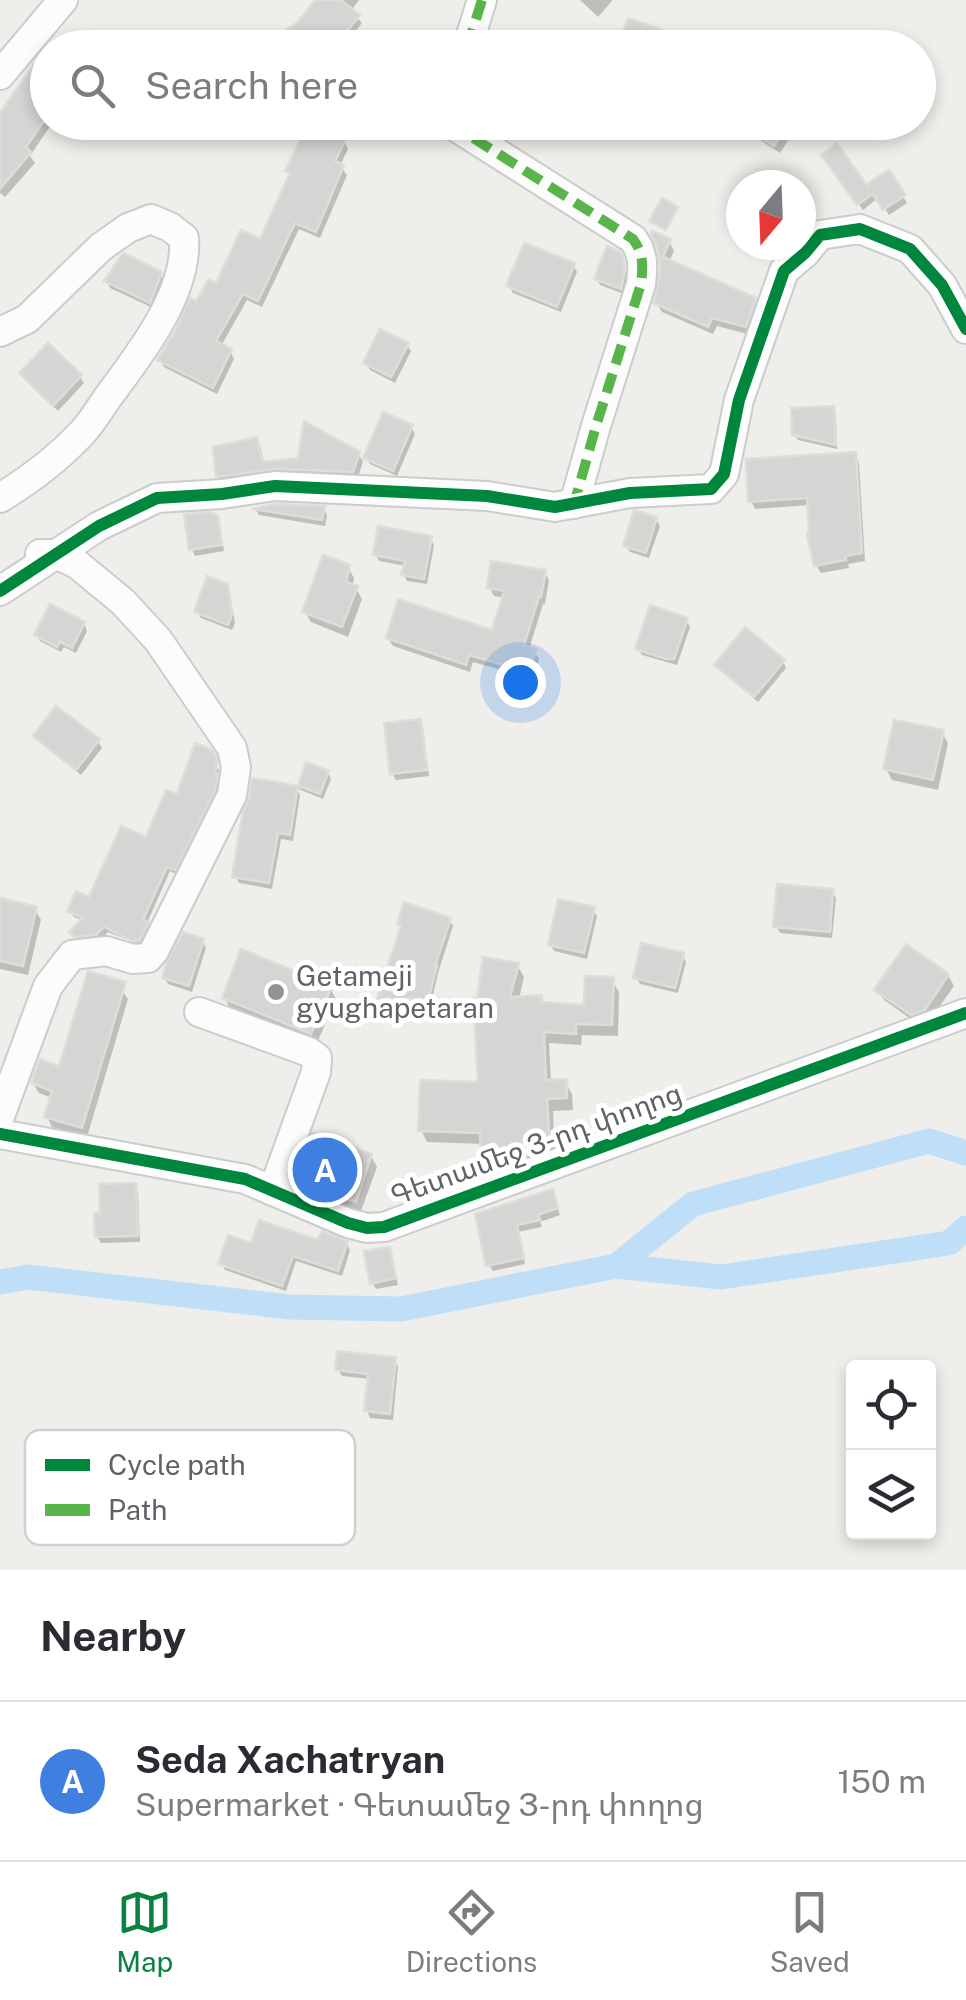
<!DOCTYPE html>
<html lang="en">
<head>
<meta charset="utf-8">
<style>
	body { margin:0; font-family:"Public Sans","Noto Sans Armenian",sans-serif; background:#f7f7f7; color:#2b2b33 }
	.controls { position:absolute; right:30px; bottom:30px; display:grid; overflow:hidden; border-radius:10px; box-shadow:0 5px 15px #0003 }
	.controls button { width:90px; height:90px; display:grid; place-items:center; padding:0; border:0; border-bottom:2px solid #e1e1e2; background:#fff; color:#2b2b33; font:50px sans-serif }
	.compass { position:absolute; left:726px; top:170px; width:90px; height:90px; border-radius:50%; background:#fff; box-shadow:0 5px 15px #0003; rotate:199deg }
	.you { position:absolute; left:520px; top:682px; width:35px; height:35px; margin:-25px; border:8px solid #fff; border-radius:50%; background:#1a73e8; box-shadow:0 0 0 15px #1a73e833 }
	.badge { display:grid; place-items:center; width:65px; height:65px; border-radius:50%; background:#0b8043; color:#fff; font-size:32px; font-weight:700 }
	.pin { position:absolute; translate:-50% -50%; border:5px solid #fff; box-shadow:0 2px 10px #0006 }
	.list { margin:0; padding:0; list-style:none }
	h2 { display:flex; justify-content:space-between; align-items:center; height:130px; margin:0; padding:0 40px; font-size:42px }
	h2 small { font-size:32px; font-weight:400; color:#7c7c81 }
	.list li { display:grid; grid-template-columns:65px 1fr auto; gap:30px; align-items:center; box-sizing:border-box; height:160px; padding:0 40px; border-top:2px solid #e1e1e2 }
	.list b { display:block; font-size:38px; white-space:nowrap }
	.list p { margin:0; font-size:32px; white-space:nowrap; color:#7c7c81 }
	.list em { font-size:32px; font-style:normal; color:#7c7c81 }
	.icon { flex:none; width:55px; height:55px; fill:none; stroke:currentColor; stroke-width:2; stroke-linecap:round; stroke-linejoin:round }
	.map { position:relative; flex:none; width:966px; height:1570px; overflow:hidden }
	.search { position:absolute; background:#fff; box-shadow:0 5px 15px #0003; left:30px; right:30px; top:30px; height:110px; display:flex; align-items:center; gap:25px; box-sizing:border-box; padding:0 35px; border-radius:55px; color:#7c7c81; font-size:38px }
	.sheet { height:290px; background:#fff }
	nav { display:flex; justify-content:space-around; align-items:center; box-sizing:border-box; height:140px; border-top:2px solid #e1e1e2; background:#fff; font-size:28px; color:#7c7c81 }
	nav a { display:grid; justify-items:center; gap:5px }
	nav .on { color:#0b8043 }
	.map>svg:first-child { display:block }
</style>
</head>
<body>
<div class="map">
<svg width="966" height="1570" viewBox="0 0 966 1570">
	<rect width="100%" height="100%" fill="#efeeea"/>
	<g fill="#0003">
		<path d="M318,0H359L351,11L362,23L342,48H264L298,25Z"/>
		<path d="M580,0H612V1L598,17Z"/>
		<path d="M658,31L663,42L676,48H620Z"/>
		<path d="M48,76V122H53L30,156L35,163L5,197L0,193V118Z"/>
		<path d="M733,122H800L780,153Z"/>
		<path d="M344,141L348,149L340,166L347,175L320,238L299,229L262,307L247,300L221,346L230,351L234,359L217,394L164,367L160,360L197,304L261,243L291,176L288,171Z"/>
		<path d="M836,147L873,197L889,173L907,203L889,215L878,198L863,210L828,162Z"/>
		<path d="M669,241L674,251L669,262L754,300L760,309L751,335L717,326L713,334L662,312L656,303L661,286L660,250Z"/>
		<path d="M619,254L625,266L627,279L624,294L600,285L596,278Z"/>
		<path d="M573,265L577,272L561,312L513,293L509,286Z"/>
		<path d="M160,274L164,280L153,308L110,288L107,282Z"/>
		<path d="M407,345L411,351L395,383L370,370L366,363Z"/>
		<path d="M22,373L80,377L84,383L58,411L26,380Z"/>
		<path d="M833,409L836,415L837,449L798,440L794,434Z"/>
		<path d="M411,427L415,434L397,476L370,464L366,458Z"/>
		<path d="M256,439L261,448L264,464L358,453L363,462L357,480L223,485L218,476Z"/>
		<path d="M855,455L859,463L865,561L848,564L849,568L821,573L816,565L810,505L755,509L751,501Z"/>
		<path d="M276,506L323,508L327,515L325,526L259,515L256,510Z"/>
		<path d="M216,518L220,525L224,551L195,556L192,549Z"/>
		<path d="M656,519L660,526L649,558L630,552L626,545Z"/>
		<path d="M430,538L434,545L427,584L407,581L403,574L406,566L379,561L376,555Z"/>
		<path d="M348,567L354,578L352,587L356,588L362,599L348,637L311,622L305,612Z"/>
		<path d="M544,572L549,580L545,604H543L529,649L534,651L539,659L533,679L473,662L470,672L393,646L388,638L494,633L504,598L494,596L490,588Z"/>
		<path d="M226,586L230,594L235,623L232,630L201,618L197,612Z"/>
		<path d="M686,620L690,627L677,665L642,655L638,648Z"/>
		<path d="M84,624L87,631L76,653L64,647L61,652L40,641L37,635Z"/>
		<path d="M783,661L786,668L758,702L721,671L717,665Z"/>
		<path d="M419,722L423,729L429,776L396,780L392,773Z"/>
		<path d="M942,733L948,743L938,790L892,780L886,769Z"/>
		<path d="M36,736L98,741L102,748L81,775L40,743Z"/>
		<path d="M214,758L219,772L217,797L178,875L170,871L147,923L151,930L143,946L108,932L100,940L79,943L72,932L84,921L74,917L70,911L90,900L147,840L179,798Z"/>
		<path d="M308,765L328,773L331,779L323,799L296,788L300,795L293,841L281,839L272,889L239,883L235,876L254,781L299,788Z"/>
		<path d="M832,891L836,898L832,938L780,933L776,926Z"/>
		<path d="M0,900L35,909L41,920L28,975L0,969Z"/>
		<path d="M593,910L597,916L587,959L554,951L550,944Z"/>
		<path d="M449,920L453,926L438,973L430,1009L412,1004L405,1022L381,1014L377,1007L403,929L399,924Z"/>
		<path d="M202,941L206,948L192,992L168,984L164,978Z"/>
		<path d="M682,955L686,962L678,993L640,984L636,977Z"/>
		<path d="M517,965L524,977L519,999L541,998L545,1004L586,1008L612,980L619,992L618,1036L582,1035L581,1045L549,1043L551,1082H565L572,1094L573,1110L553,1111L555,1159L532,1168L491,1170L484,1158L483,1144L427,1142L421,1130L480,1084Z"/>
		<path d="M948,975L954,986L930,1020L918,1024L884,1000L877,990Z"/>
		<path d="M330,988L336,999L317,1043L231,1009L224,998Z"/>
		<path d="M122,990L128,999L87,1137L52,1127L47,1117L52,1098L39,1093L33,1083L61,1069Z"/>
		<path d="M371,1156L377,1167L361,1211L304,1191L298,1180Z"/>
		<path d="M134,1186L138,1192L140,1242L101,1243L97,1237Z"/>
		<path d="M552,1192L560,1215L540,1222L542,1227L518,1232L525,1264L493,1271L489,1265L478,1216Z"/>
		<path d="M346,1243L350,1250L342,1276L296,1261L286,1291L225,1270L221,1263L253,1246Z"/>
		<path d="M388,1250L392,1256L398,1285L376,1289L372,1283Z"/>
		<path d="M394,1360L398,1366L393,1420L370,1418L367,1411L370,1379L342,1376L338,1370Z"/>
	</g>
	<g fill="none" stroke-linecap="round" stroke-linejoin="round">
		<g stroke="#bfdff9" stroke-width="25">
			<path d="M616,1266L693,1204L929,1141L966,1153"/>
			<path d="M0,1282L28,1277L290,1307L401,1309L616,1266L721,1277L949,1243L966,1228"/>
		</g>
	</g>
	<g fill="#d5d5d3" stroke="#deddd9" stroke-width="2.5">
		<path d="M315,0H341L360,15L334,48H260L297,23Z"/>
		<path d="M628,18L660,29L654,48H618Z"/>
		<path d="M34,64L48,73V115L26,147L31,152L0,189V113Z"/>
		<path d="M309,122L346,139L335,161L344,165L316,232L295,223L258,301L243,294L216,341L232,349L213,388L157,360L175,331L190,298L196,301L209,279L216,283L241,230L260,239L290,173L285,171Z"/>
		<path d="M738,122H789L774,146Z"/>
		<path d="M837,143L868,187L867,184L889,170L906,195L883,210L873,194L857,205L821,155Z"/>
		<path d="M662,198L678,207L666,230L649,221Z"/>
		<path d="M652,231L671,239L663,257L756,298L746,327L712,318L708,327L653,303L658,286L660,266L658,250L651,234Z"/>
		<path d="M524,243L575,263L557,307L506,286Z"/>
		<path d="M607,246L620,252L623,256L625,271L621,289L594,279Z"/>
		<path d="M123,253L162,272L150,303L104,281Z"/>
		<path d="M380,329L409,343L391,377L363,363Z"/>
		<path d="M48,343L82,375L53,406L19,373Z"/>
		<path d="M834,406L836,445L792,435L791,408Z"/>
		<path d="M383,412L413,425L393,471L363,458Z"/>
		<path d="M304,421L360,452L353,472L275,469L216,477L213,447L257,437L262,462L298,458Z"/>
		<path d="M856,452L862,553L846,556V560L814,566L807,534L809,533L807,498L748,502L746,459Z"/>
		<path d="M276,504L325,506L322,520L252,509Z"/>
		<path d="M634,510L657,517L646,553L623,546Z"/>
		<path d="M210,512L218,516L222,545L189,550L184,514Z"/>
		<path d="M378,526L432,536L424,579L401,575L405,561L373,555Z"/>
		<path d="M323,555L350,565L346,582L358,586L342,627L302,612Z"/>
		<path d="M491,561L546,570L541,597H539L524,645L536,649L529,672L469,655L466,665L386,638L398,599L492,630L504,591L487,588Z"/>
		<path d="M207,576L228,584L232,614L228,625L194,612Z"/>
		<path d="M50,604L85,622L72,648L60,642L57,647L34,635Z"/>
		<path d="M650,605L688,618L674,659H666L635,649Z"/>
		<path d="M745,627L785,660L754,697L714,665Z"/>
		<path d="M56,706L100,739L76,770L33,736Z"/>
		<path d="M421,719L427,770L390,774L384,723Z"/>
		<path d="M894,720L944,730L933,780L883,769Z"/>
		<path d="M195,743L211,749L216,755L217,764L215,772L218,773L215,790L175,870L167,867L143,920L149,922L139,941H132L104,927L96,935L74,937L69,932L83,918L67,911L76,891L89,897L121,826L146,837L166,790L177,794Z"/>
		<path d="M306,762L329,771L320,794L298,786Z"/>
		<path d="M252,778L298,786L290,835L278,833L269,883L232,877L243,812L249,798Z"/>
		<path d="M777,884L833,889L830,932L773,927Z"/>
		<path d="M0,898L37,907L23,966L0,961Z"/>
		<path d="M558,899L595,907L584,953L548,945Z"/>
		<path d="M404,902L451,918L435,966H437L427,1004L408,998L402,1017L374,1008L401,926L397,924Z"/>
		<path d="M183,932L204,939L189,986L162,978L166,964Z"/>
		<path d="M641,943L684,953L675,988L633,978Z"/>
		<path d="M906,944L949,974L925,1010L911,1015L874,990Z"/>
		<path d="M241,949L332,986L311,1034L222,998Z"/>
		<path d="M483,957L519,963L510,997L542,995V1002L584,1005L585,976L614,977L612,1025L576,1024V1034L544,1032L546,1080L567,1079V1098L547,1099L550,1147L525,1156L481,1159L480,1133L418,1131L420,1080L478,1082L473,998H477Z"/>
		<path d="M88,971L126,982L82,1128L44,1117L52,1091L31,1083L40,1059L59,1066Z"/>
		<path d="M313,1133L372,1154L356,1202L295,1181Z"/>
		<path d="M136,1183L138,1236L95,1237L94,1213H100L99,1184Z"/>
		<path d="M553,1189L558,1208L538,1215L540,1220L517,1225L524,1258L486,1266L475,1214Z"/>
		<path d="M259,1220L318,1240L322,1231L348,1241L338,1271L293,1256L282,1286L218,1264L228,1235L251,1243Z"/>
		<path d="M390,1247L396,1278L370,1284L364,1251Z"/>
		<path d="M337,1351L396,1357L390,1414L364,1411L368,1374L335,1370Z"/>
	</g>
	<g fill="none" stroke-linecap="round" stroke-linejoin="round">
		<defs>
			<g id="minor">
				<path d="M467,48L482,0"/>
				<path d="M0,75L63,0"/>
				<path d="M448,122L633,239C644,254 643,267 641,284L596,426L574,504"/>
				<path d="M0,332L27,319L101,247L128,228L151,219L170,227L184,238C188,294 139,355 108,397C99,410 91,424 80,435C57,459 28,481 0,498"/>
				<path d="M0,591L99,526L157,498L222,494L275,486L487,496L555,507L630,493L711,489L724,474L739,400L784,271L805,253L820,235L860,229L910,249L942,285L966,329"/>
				<path d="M199,1012L309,1052L317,1058L316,1072L273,1191"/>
				<path d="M0,1116L48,986L72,955L106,951L133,959L148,958L154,951L232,795L236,767L232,748L158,640L123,602L77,564L56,554H40"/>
				<path d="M0,1134L245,1179L348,1223L367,1228L384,1227L966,1013"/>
			</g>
		</defs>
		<use href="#minor" stroke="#cbcccc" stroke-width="32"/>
		<use href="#minor" stroke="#fdfcfc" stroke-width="28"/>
		<g stroke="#58b549" stroke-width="10" stroke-dasharray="20 10" stroke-linecap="butt">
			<path d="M467,48L482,0"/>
			<path d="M448,122L633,239C644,254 643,267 641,284L596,426L574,504"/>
		</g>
		<defs>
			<g id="cycleway">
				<path d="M0,591L99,526L157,498L222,494L275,486L487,496L555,507L630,493L711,489L724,474L739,400L784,271L805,253L820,235L860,229L910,249L942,285L966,329"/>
				<path d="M0,1134L245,1179L348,1223L367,1228L384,1227L966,1013"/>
			</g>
		</defs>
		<use href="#cycleway" stroke="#fff" stroke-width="19"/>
		<use href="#cycleway" stroke="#00873e" stroke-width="12"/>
	</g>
	<circle fill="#919496" stroke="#fff" stroke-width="4" cx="276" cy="992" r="10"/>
	<g text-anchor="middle" stroke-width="10" stroke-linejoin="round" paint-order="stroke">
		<g font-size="28" fill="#5f6368" stroke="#fff" text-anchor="start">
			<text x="296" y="986">Getameji<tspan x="296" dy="32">gyughapetaran</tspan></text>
		</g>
		<g font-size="28" fill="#5f6368" stroke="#fff">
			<text transform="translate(536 1144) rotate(-20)" y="10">Գետամեջ 3-րդ փողոց</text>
		</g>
	</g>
	<rect x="25" y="1430" width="330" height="115" rx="15" fill="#fff" stroke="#cfd0d2" stroke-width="2.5"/>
	<rect x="45" y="1459" width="45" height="12" fill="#00873e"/>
	<rect x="45" y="1504" width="45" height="12" fill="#58b549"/>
	<g font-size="28" fill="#5f6368">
		<text x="108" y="1475">Cycle path</text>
		<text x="108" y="1520">Path</text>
	</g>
</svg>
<div class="controls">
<button><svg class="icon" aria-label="locate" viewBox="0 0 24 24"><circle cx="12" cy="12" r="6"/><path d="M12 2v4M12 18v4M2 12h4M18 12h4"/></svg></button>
<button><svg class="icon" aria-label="layers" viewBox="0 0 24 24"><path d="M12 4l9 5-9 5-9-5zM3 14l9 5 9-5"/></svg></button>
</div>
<svg class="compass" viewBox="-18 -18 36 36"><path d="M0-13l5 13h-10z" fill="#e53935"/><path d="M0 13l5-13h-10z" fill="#7c7c81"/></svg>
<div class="you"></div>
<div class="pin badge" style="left:325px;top:1170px;background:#3f7fe0">A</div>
<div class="search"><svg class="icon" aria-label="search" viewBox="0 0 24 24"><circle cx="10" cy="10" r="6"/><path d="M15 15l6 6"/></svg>Search here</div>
</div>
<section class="sheet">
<h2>Nearby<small></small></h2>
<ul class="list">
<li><span class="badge" style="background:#3f7fe0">A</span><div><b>Seda Xachatryan</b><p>Supermarket · Գետամեջ 3-րդ փողոց</p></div><em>150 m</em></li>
</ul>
</section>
<nav>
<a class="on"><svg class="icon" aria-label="map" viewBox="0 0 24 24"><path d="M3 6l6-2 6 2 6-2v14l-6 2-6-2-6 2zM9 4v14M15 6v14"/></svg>Map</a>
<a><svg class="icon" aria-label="directions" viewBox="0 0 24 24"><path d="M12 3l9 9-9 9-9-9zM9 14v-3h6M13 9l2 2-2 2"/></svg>Directions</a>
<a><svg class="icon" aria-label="saved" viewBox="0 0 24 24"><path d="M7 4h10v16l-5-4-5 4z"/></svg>Saved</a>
</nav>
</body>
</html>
